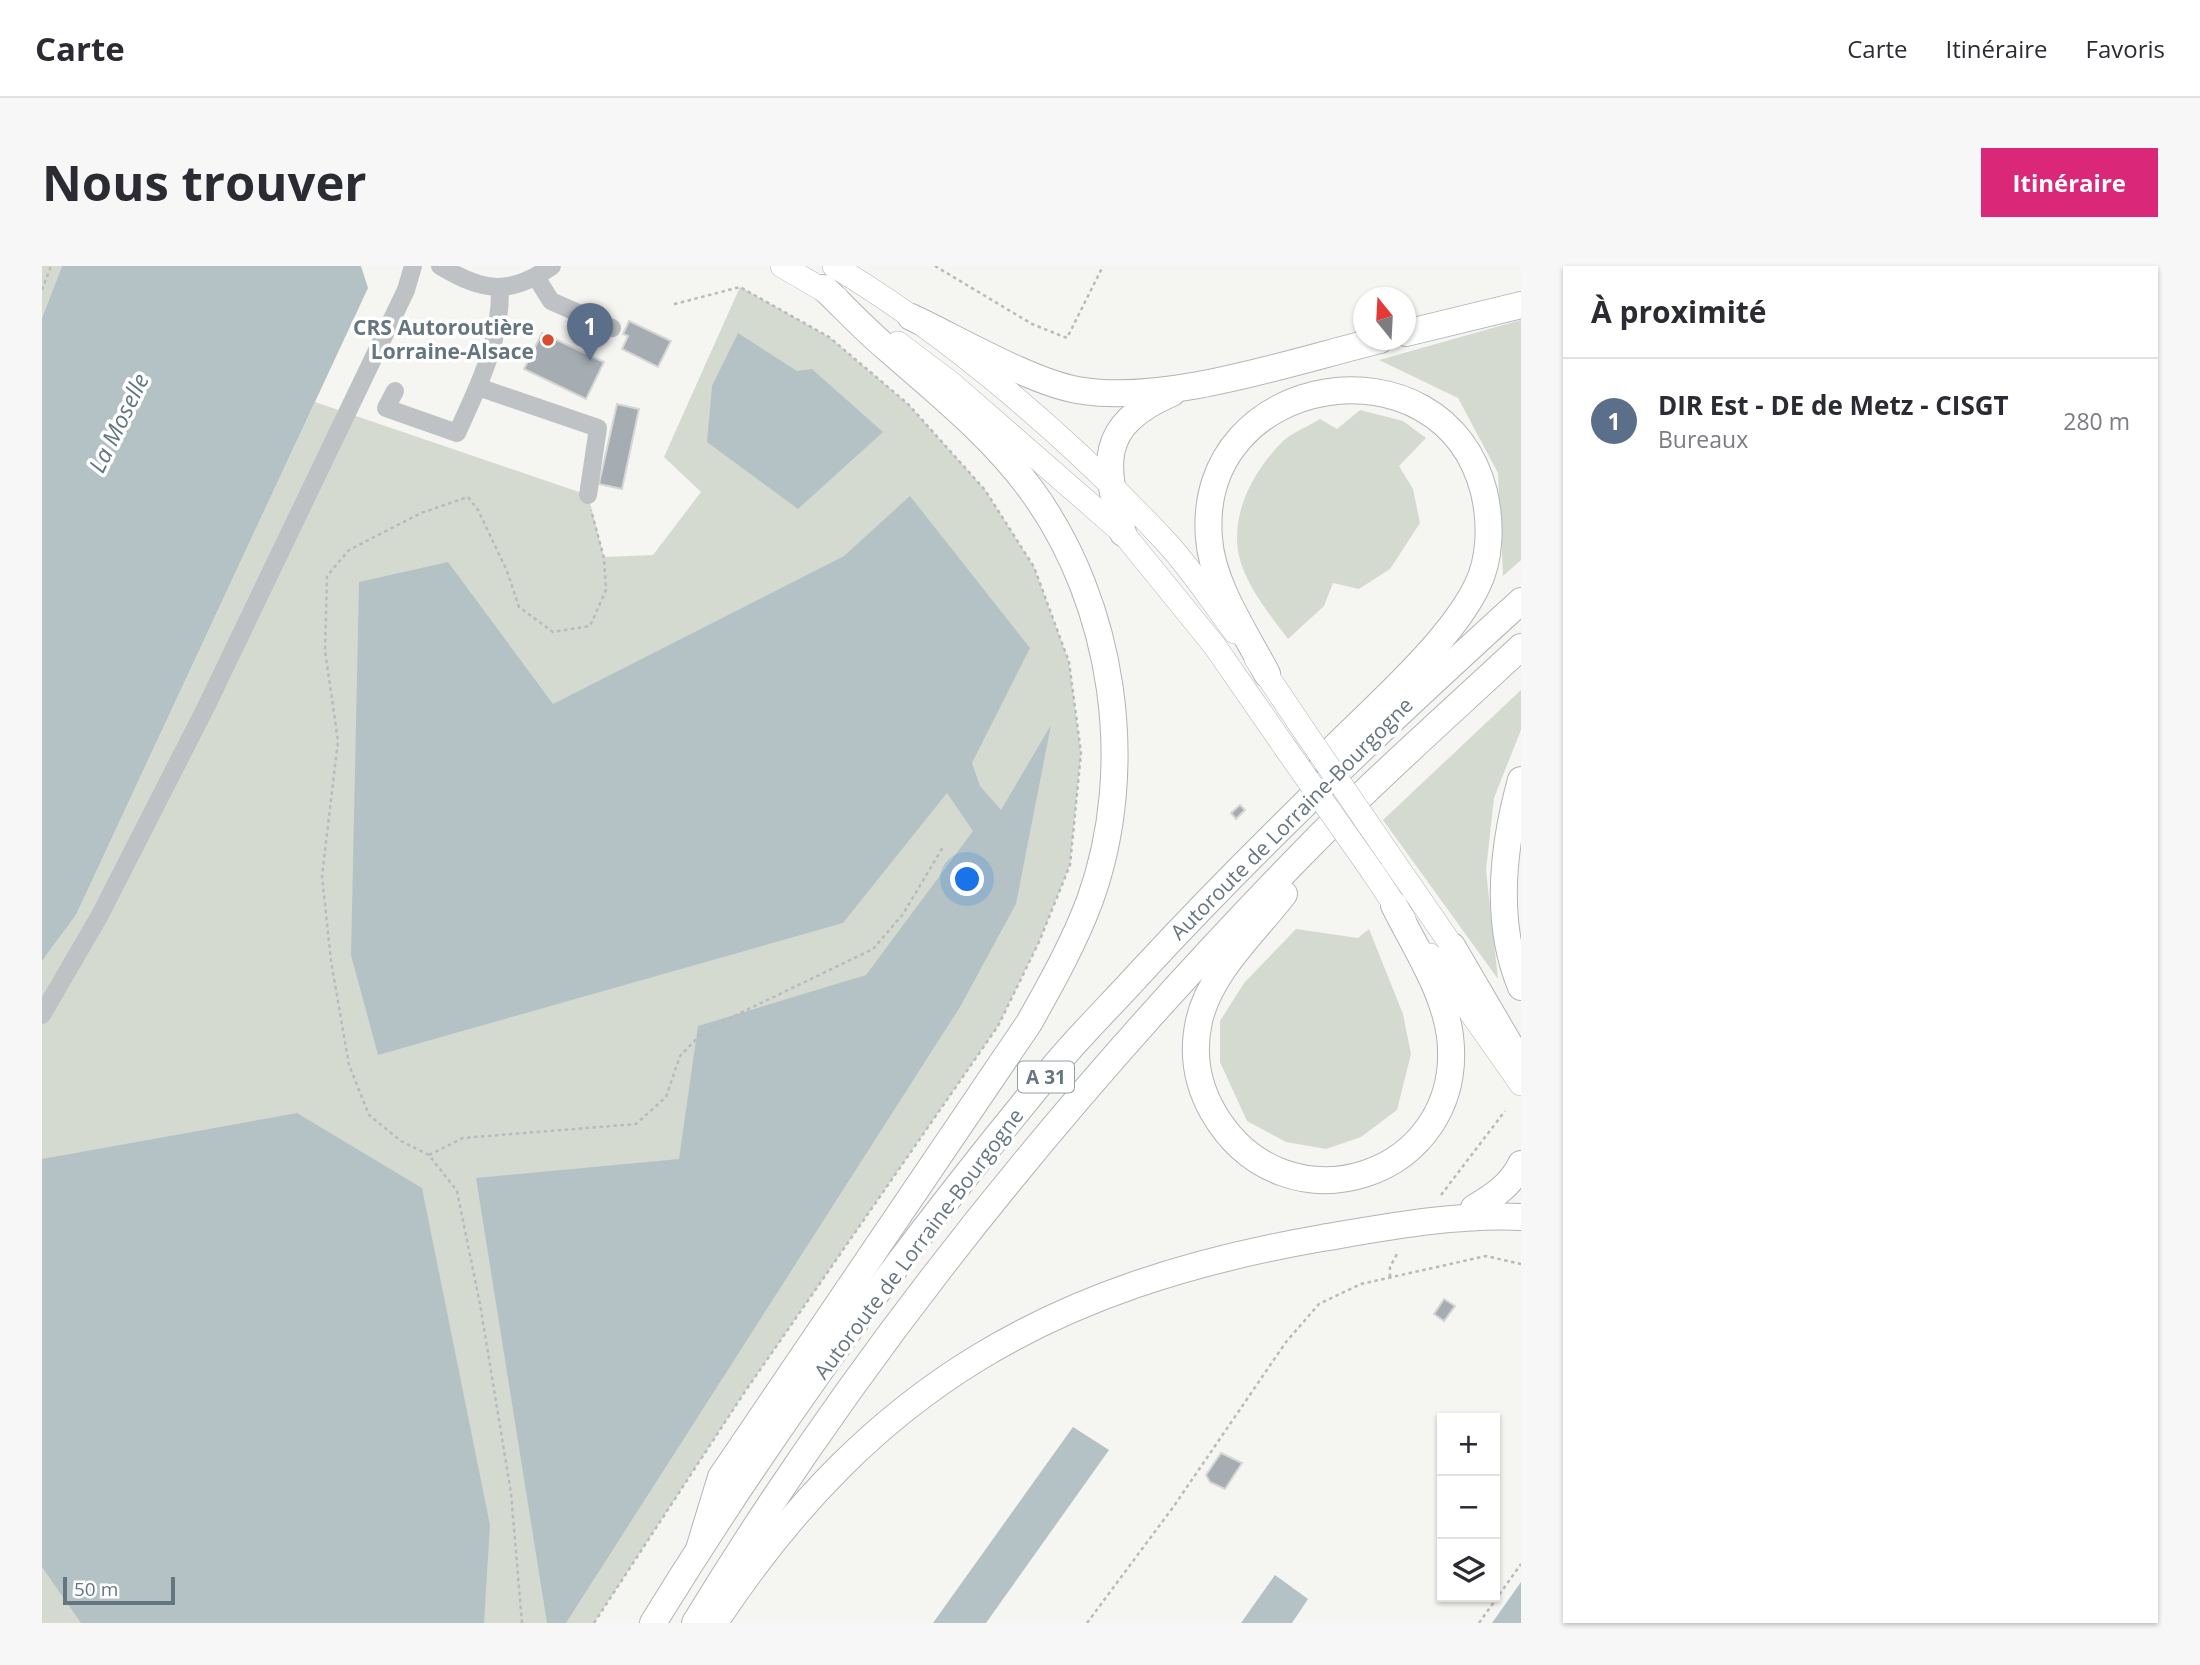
<!DOCTYPE html>
<html lang="fr">
<head>
<meta charset="utf-8">
<style>
	body { margin:0; font-family:"Open Sans",sans-serif; background:#f7f7f7; color:#2b2b33 }
	.controls { position:absolute; right:21px; bottom:21px; display:grid; overflow:hidden; border-radius:0px; box-shadow:0 2px 5px #0004 }
	.controls button { width:63px; height:63px; display:grid; place-items:center; padding:0; border:0; border-bottom:2px solid #e1e1e2; background:#fff; color:#2b2b33; font:35px sans-serif }
	.compass { position:absolute; left:1311px; top:21px; width:63px; height:63px; border-radius:50%; background:#fff; box-shadow:0 2px 5px #0004; rotate:342deg }
	.scale { position:absolute; left:21px; bottom:18px; width:112px; box-sizing:border-box; padding-left:7px; border:4px solid #667681; border-top:0; font-size:19px; line-height:24px; white-space:nowrap; color:#667681; -webkit-text-stroke:5px #fff; paint-order:stroke }
	.you { position:absolute; left:926px; top:614px; width:24px; height:24px; margin:-18px; border:5px solid #fff; border-radius:50%; background:#1a73e8; box-shadow:0 0 0 10px #1a73e833 }
	.badge { display:grid; place-items:center; width:46px; height:46px; border-radius:50%; background:#db2777; color:#fff; font-size:23px; font-weight:700 }
	.pin { position:absolute; translate:-50% -58px; filter:drop-shadow(0 2px 4px #0008) }
	.pin::after { content:''; position:absolute; top:37px; width:24px; height:21px; background:inherit; clip-path:polygon(0 0,100% 0,50% 100%) }
	.list { margin:0; padding:0; list-style:none }
	h2 { display:flex; justify-content:space-between; align-items:center; height:91px; margin:0; padding:0 28px; font-size:30px }
	h2 small { font-size:23px; font-weight:400; color:#7c7c81 }
	.list li { display:grid; grid-template-columns:46px 1fr auto; gap:21px; align-items:center; box-sizing:border-box; height:126px; padding:0 28px; border-top:2px solid #e1e1e2 }
	.list b { display:block; font-size:26px; white-space:nowrap }
	.list p { margin:0; font-size:23px; white-space:nowrap; color:#7c7c81 }
	.list em { font-size:23px; font-style:normal; color:#7c7c81 }
	.icon { flex:none; width:38px; height:38px; fill:none; stroke:currentColor; stroke-width:2; stroke-linecap:round; stroke-linejoin:round }
	.map { position:relative; flex:none; width:1479px; height:1357px; overflow:hidden; border-radius:0px }
	header { display:flex; align-items:center; gap:42px; box-sizing:border-box; height:98px; padding:0 35px; background:#fff; border-bottom:2px solid #e1e1e2 }
	header strong { font-size:33px }
	nav { display:flex; gap:38px; margin-inline-start:auto; font-size:24px }
	.intro { display:flex; align-items:center; justify-content:space-between; box-sizing:border-box; height:168px; padding:0 42px }
	h1 { margin:0; font-size:49px }
	.button { padding:18px 32px; border-radius:0px; background:#db2777; color:#fff; font-size:24px; font-weight:700 }
	main { display:flex; gap:42px; padding:0 42px }
	aside { flex:1; background:#fff; border-radius:0px; box-shadow:0 2px 5px #0004 }
	.map>svg:first-child { display:block }
</style>
</head>
<body>
<header>
<strong>Carte</strong>
<nav><a>Carte</a><a>Itinéraire</a><a>Favoris</a></nav>
</header>
<div class="intro"><h1>Nous trouver</h1><a class="button">Itinéraire</a></div>
<main>
<div class="map">
<svg width="1479" height="1357" viewBox="0 0 1479 1357">
	<rect width="100%" height="100%" fill="#f5f5f1"/>
	<g fill="#d5dad1">
		<path d="M0,0H20L0,52Z"/>
		<path d="M698,21L787,71L866,138L943,224L992,301L1027,396L1039,487L1028,599L997,676L956,760L702,1127L552,1357H0V695L34,649L273,136L546,229L562,291L611,289L659,226L622,191Z"/>
		<path d="M1479,54V294L1461,310L1456,207L1416,132L1337,94Z"/>
		<path d="M1318,144L1361,155L1384,172L1357,200L1371,223L1378,257L1348,303L1317,323L1291,317L1282,340L1246,373C1228,349 1204,320 1197,290C1188,248 1211,205 1241,175C1251,166 1267,160 1278,153L1295,163Z"/>
		<path d="M1479,424V464L1452,532L1444,604L1456,713L1341,554Z"/>
		<path d="M1254,663L1316,672L1327,663L1361,748L1369,788L1355,844L1319,871L1284,883L1244,876L1205,855L1178,796V755L1202,717Z"/>
	</g>
	<g fill="#b5c2c5">
		<path d="M20,0H319L326,22L34,649L0,695V52Z"/>
		<path d="M696,67L755,105L770,103L841,166L756,243L665,176L670,120Z"/>
		<path d="M868,230L988,382L930,497L938,520L959,544L1009,459L974,638L918,741L524,1357H505L434,912L637,893L656,760L824,709L931,565L905,527L801,657L336,789L309,689L317,316L406,296L511,438L802,290Z"/>
		<path d="M255,847L380,922L448,1259L442,1357H39L0,1301V893Z"/>
		<path d="M1031,1161L1067,1184L944,1357H891Z"/>
		<path d="M1233,1309L1266,1333L1250,1357H1199Z"/>
		<path d="M1479,1316V1357H1450Z"/>
	</g>
	<g fill="#a5adb2" stroke="#d6d6d4" stroke-width="2">
		<path d="M587,55L629,75L616,101L580,83L586,70L581,68Z"/>
		<path d="M500,67L562,96L544,133L482,103Z"/>
		<path d="M575,138L597,143L580,223L557,218Z"/>
		<path d="M1198,539L1203,544L1194,553L1189,547Z"/>
		<path d="M1402,1033L1413,1040L1402,1055L1392,1048Z"/>
		<path d="M1179,1187L1200,1197L1183,1223L1168,1216L1164,1209Z"/>
	</g>
	<g fill="none" stroke-linecap="round" stroke-linejoin="round">
		<defs>
			<g id="major">
				<path d="M740,0L795,32"/>
				<path d="M792,0C910,71 1032,176 1125,277C1150,304 1171,337 1193,366"/>
				<path d="M856,77L910,118L1081,267L1172,379L1242,480"/>
				<path d="M1214,393L1261,463"/>
				<path d="M1346,587L1419,693"/>
				<path d="M1330,605L1362,653"/>
				<path d="M1388,689L1479,818"/>
			</g>
			<g id="highway">
				<path d="M869,51C916,73 987,115 1035,124C1122,140 1252,95 1338,74"/>
				<path d="M1364,67L1479,39"/>
				<path d="M1081,267C1062,198 1054,160 1130,127"/>
				<path d="M1225,408C1204,367 1170,319 1167,272C1153,105 1402,66 1442,226C1449,256 1449,292 1435,320C1407,378 1327,446 1281,493"/>
				<path d="M1479,514C1461,579 1452,656 1479,721"/>
				<path d="M1242,628C1212,667 1168,706 1157,755C1150,787 1155,818 1171,846C1243,971 1425,911 1408,770C1402,724 1372,680 1352,639"/>
				<path d="M1410,680L1479,798"/>
				<path d="M1432,942C1452,930 1469,919 1479,898"/>
				<path d="M658,1280L679,1211L987,757C1010,716 1032,677 1048,634C1096,501 1072,338 990,225C950,170 897,128 847,84C824,65 804,43 782,22"/>
				<path d="M677,1350C831,1120 1010,1019 1280,972C1345,961 1413,948 1479,951"/>
				<path d="M611,1357C729,1165 866,977 1010,803C1037,770 1068,740 1097,708C1218,577 1347,455 1479,335"/>
				<path d="M653,1357C823,1078 1031,823 1259,589C1329,517 1405,450 1479,381"/>
			</g>
		</defs>
		<use href="#major" stroke="#b2b6b9" stroke-width="24"/>
		<use href="#highway" stroke="#b1b5b8" stroke-width="28"/>
		<g stroke="#b8bbbd" stroke-width="2.5" stroke-dasharray="3.5 3.5" stroke-linecap="butt">
			<path d="M893,0L990,58L1025,72L1061,0"/>
			<path d="M0,24L9,0"/>
			<path d="M387,889L421,872L594,858L624,831L638,790L663,764L831,683L861,648L901,581"/>
			<path d="M1399,929L1463,845"/>
			<path d="M1348,1011V1001L1356,986"/>
			<path d="M480,1357L469,1227L438,1038L415,925L387,889L359,875L327,849L307,799L289,695L280,610L296,475L283,385L285,310L307,284L379,247L426,231L436,244L465,305L477,341L511,366L548,360L564,324L562,292L549,244"/>
			<path d="M552,1357L702,1127L956,760L997,676L1028,599L1039,487L1027,396L992,301L943,224L866,138L787,71L698,21L629,39"/>
			<path d="M1045,1357L1132,1240L1244,1076L1277,1038L1319,1018L1444,990L1479,998"/>
			<path d="M1437,1357L1479,1298"/>
		</g>
		<g stroke="#bec2c5" stroke-width="18">
			<path d="M398,0C442,26 467,30 510,0"/>
			<path d="M494,11L509,35L570,62"/>
			<path d="M436,121L556,162L546,229"/>
			<path d="M353,125L344,142L415,167C436,121 459,76 458,23"/>
			<path d="M0,749L58,649L164,441L364,24L371,0"/>
		</g>
		<use href="#major" stroke="#fff" stroke-width="23"/>
		<use href="#highway" stroke="#fff" stroke-width="26"/>
		<defs>
			<g id="major-bridge">
				<path d="M1261,463L1346,587"/>
				<path d="M1242,480L1330,605"/>
			</g>
		</defs>
		<use href="#major-bridge" stroke="#b2b6b9" stroke-width="24" stroke-linecap="butt"/>
		<use href="#major-bridge" stroke="#fff" stroke-width="23"/>
	</g>
	<circle fill="#d94c2e" stroke="#fff" stroke-width="2.5" cx="506" cy="74" r="7"/>
	<g text-anchor="middle" stroke-width="7" stroke-linejoin="round" paint-order="stroke">
		<rect fill="#fff" stroke="#949fa7" stroke-width="2" x="976" y="795.5" width="56" height="31" rx="5"/>
		<g font-size="19" font-weight="bold" fill="#667681">
			<text x="1004" y="818">A 31</text>
		</g>
		<g font-size="21" font-weight="bold" fill="#667681" stroke="#fff" text-anchor="end">
			<text x="492" y="69">CRS Autoroutière<tspan x="492" dy="24">Lorraine-Alsace</tspan></text>
		</g>
		<g font-size="21" fill="#667681" stroke="#fff">
			<text transform="translate(1250 553) rotate(-45)" y="7">Autoroute de Lorraine-Bourgogne</text>
			<text transform="translate(877 978) rotate(-53)" y="7">Autoroute de Lorraine-Bourgogne</text>
		</g>
		<g font-size="23" font-style="italic" fill="#61777e" stroke="#fff">
			<text transform="translate(77 157) rotate(-64)" y="8">La Moselle</text>
		</g>
	</g>
</svg>
<div class="controls">
<button>+</button>
<button>−</button>
<button><svg class="icon" aria-label="layers" viewBox="0 0 24 24"><path d="M12 4l9 5-9 5-9-5zM3 14l9 5 9-5"/></svg></button>
</div>
<svg class="compass" viewBox="-18 -18 36 36"><path d="M0-13l5 13h-10z" fill="#e53935"/><path d="M0 13l5-13h-10z" fill="#7c7c81"/></svg>
<div class="scale">50 m</div>
<div class="you"></div>
<div class="pin badge" style="left:548px;top:95px;background:#5c6f8a">1</div>
</div>
<aside>
<h2>À proximité<small></small></h2>
<ul class="list">
<li><span class="badge" style="background:#5c6f8a">1</span><div><b>DIR Est - DE de Metz - CISGT</b><p>Bureaux</p></div><em>280 m</em></li>
</ul>
</aside>
</main>
</body>
</html>
